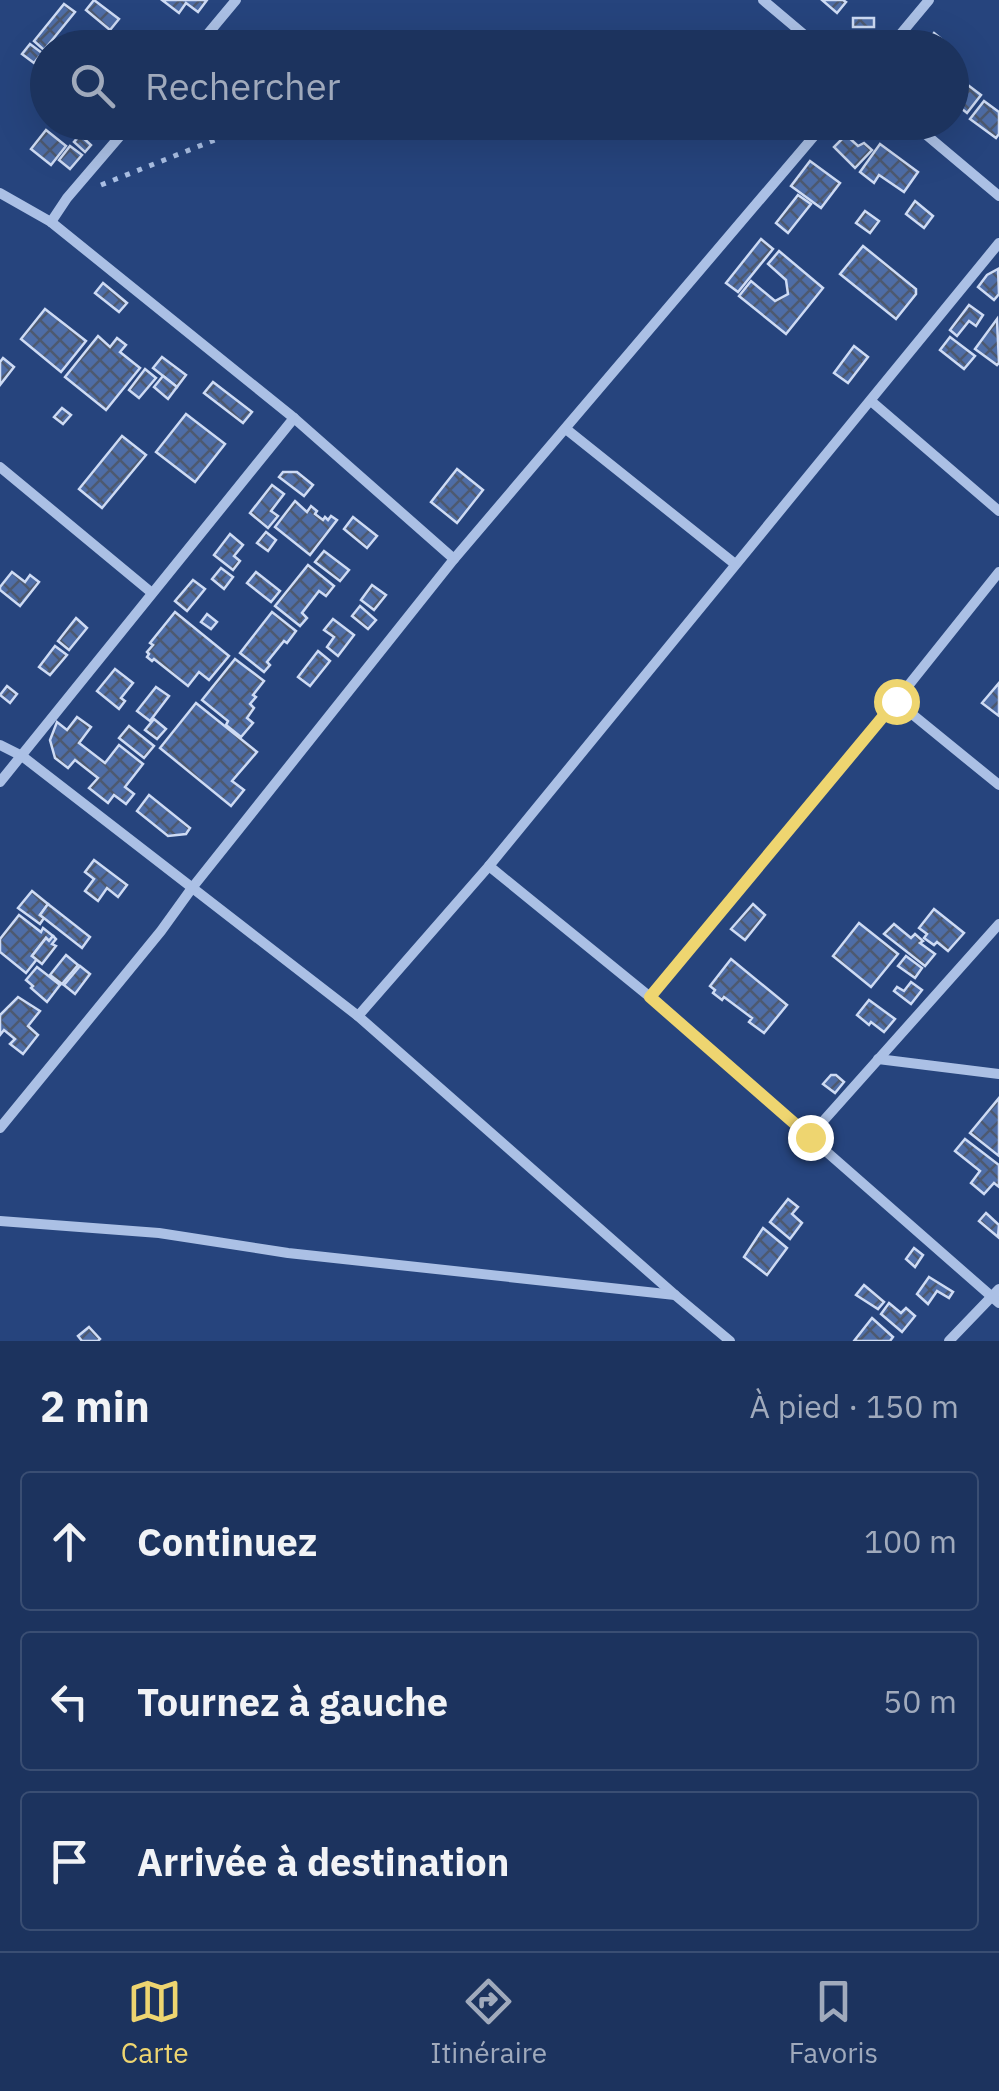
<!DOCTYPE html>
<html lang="fr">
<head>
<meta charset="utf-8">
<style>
	body { margin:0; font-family:"IBM Plex Sans",sans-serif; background:#293f67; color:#f1f3f6 }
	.stop { position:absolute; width:30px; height:30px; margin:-22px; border:8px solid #eed570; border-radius:50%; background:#fff }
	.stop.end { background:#eed570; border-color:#fff; box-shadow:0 2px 10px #0008 }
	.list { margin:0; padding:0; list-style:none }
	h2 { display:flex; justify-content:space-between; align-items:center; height:130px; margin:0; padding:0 40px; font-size:42px }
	h2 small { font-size:32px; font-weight:400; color:#a0aabc }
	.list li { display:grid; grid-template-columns:65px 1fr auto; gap:30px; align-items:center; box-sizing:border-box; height:140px; margin:0 20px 20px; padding:0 20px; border:2px solid #3a4e73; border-radius:10px }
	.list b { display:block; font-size:38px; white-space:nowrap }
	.list em { font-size:32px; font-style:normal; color:#a0aabc }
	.icon { flex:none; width:55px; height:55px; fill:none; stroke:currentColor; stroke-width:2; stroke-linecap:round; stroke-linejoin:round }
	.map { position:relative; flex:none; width:999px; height:1341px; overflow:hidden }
	.search { position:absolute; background:#1c335e; box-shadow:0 10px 40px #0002; left:30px; right:30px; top:30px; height:110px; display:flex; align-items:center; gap:25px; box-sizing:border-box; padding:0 35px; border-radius:55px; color:#a0aabc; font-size:38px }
	.sheet { height:610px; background:#1c335e }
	nav { display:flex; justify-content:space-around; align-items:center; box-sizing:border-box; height:140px; border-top:2px solid #3a4e73; background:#1c335e; font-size:28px; color:#a0aabc }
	nav a { display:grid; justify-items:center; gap:5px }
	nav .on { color:#eed570 }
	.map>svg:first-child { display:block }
</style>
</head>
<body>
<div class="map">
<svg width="999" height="1341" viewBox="0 0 999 1341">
	<defs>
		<pattern id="building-cross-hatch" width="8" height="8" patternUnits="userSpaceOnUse" patternTransform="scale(2.5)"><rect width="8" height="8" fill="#4e6da6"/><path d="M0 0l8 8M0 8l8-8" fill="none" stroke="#4d5970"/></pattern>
	</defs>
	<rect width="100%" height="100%" fill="#26447d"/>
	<g fill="url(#building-cross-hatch)" stroke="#cedbf4" stroke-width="2.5">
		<path d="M94,0L119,19L110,30L86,10Z"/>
		<path d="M162,0H207L198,12L186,3L179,13Z"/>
		<path d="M822,0H843L846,2L837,13Z"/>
		<path d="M64,4L75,12L44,50L34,41Z"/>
		<rect x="853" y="18" width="21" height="9"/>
		<path d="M934,33L945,42L941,48H926L924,46Z"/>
		<path d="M30,44L42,53L34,63L22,54Z"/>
		<path d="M952,73L981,95L967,113L952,101Z"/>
		<path d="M984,101L999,112V134L996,138L970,119Z"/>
		<path d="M46,130L66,146L51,165L31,149Z"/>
		<path d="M80,135L91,145L85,152L74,142Z"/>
		<path d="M846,135L858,146L864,143L872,150L855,168L834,147Z"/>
		<path d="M880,144L918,172L904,192L879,175L874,183L860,172Z"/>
		<path d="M70,146L82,155L70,169L59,160Z"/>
		<path d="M810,161L840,183L821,208L791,186Z"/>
		<path d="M798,195L811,204L788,233L776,223Z"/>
		<path d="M915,201L933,216L924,228L906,214Z"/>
		<path d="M865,211L879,221L870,233L856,223Z"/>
		<path d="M761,239L773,249L738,292L726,283Z"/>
		<path d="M863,246L916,289V294L896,319L840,274Z"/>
		<path d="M779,251L823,288L786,334L739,296L751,281L775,301L788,294L786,280L768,264Z"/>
		<path d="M998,269L999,294L994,300L978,287L987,275Z"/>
		<path d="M103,283L127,303L119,312L95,293Z"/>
		<path d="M969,305L983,315L976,326L969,321L957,336L950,330Z"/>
		<path d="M45,309L86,341L61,372L21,339Z"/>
		<path d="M997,319L999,363L997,365L975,349Z"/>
		<path d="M98,336L110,347L117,338L126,345L120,352L140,368L106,410L65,377Z"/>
		<path d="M950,337L975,356L964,369L940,350Z"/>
		<path d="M854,346L868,357L848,383L834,373Z"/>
		<path d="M162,357L186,375L177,387L153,368Z"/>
		<path d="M3,358L14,367L0,385V362Z"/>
		<path d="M145,369L156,378L139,398L129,390Z"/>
		<path d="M163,376L177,387L168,399L154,387Z"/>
		<path d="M213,382L252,412L243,423L204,393Z"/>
		<path d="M62,408L71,415L63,424L54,417Z"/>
		<path d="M186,414L225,444L195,482L156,452Z"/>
		<path d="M122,436L146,455L102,508L79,489Z"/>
		<path d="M457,469L483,490L457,523L431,502Z"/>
		<path d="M283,472H297L313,485L304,496L279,477Z"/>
		<path d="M272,485L284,494L271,511L278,516L268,528L250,513Z"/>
		<path d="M295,501L307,512L311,506L317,511L315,514L323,520L325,517L328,520L331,516L337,520L310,555L275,527Z"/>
		<path d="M353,517L377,536L367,548L344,529Z"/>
		<path d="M266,532L276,540L268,551L257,543Z"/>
		<path d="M230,534L243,545L234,556L240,561L233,570L214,555Z"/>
		<path d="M324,551L349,570L340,581L315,562Z"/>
		<path d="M308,565L334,586L326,596L319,591L302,613L307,618L300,626L275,606Z"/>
		<path d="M221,568L233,577L224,589L212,579Z"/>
		<path d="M12,572L25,582L30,575L39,582L20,606L0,590V587Z"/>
		<path d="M256,572L280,591L271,602L247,583Z"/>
		<path d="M193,580L205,589L187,611L175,601Z"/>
		<path d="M372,585L386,595L374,610L361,600Z"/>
		<path d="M360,606L376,620L368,629L352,616Z"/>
		<path d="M175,612L229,656L209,680L199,672L188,686L154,659L152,661L147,657L149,654L147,652L153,645L150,643Z"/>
		<path d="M272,612L296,631L287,643L284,641L267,662L270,665L264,672L240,653Z"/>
		<path d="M207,614L217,622L211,629L201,622Z"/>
		<path d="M76,618L87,628L69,650L58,641Z"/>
		<path d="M333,619L354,635L338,656L327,647L334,637L324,630Z"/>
		<path d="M55,646L67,655L50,675L39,667Z"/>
		<path d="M318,651L330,661L310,686L298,677Z"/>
		<path d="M235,659L264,681L253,695L256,697L250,704L254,708L247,718L253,723L241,737L226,725L228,721L202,700Z"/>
		<path d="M115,669L133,683L121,698L125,701L119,709L97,691Z"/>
		<path d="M999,683V716L982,703Z"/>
		<path d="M7,686L17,694L10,703L0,695Z"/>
		<path d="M156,687L169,696L150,721L137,711Z"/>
		<path d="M196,703L257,752L232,781L244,790L231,806L160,748Z"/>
		<path d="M77,717L91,727L79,743L105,763L119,745L143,764L125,787L134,794L126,804L114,795L108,803L89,788L98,778L75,760L68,768L55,758L50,740L57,722L67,730Z"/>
		<path d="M154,719L166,729L157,739L145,730Z"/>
		<path d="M129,726L154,746L144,758L119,738Z"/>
		<path d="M149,795L190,828L186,834L168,836L137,811Z"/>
		<path d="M94,860L127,885L118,897L107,888L98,901L85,891L94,879L85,872Z"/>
		<path d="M32,891L48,904L40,915L44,918L40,924L18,908Z"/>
		<path d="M48,904L90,937L82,948L40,915Z"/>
		<path d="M753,904L765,915L745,940L731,929Z"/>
		<path d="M934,909L964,933L948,951L937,942L934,945L924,938L927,934L919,928Z"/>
		<path d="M19,915L41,932L43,928L53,936L49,941L46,938L32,956L37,959L26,973L0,952V939Z"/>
		<path d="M859,923L898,954L871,987L833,956Z"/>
		<path d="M894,924L911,938L915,934L923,941L920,943L935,954L925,966L884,934Z"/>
		<path d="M53,936L56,939L52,944L56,946L42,964L32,956L46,938L49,941Z"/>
		<path d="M66,955L78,965L62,984L50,975Z"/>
		<path d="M906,956L922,968L915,978L898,966Z"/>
		<path d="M731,959L787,1005L764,1033L749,1022L752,1018L724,997L722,1000L713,993L715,990L710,986Z"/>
		<path d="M80,966L90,974L75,994L64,985Z"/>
		<path d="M37,967L60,985L47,1002L31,988L33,986L26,980Z"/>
		<path d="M911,982L922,990L911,1004L894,991L897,987L904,991Z"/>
		<path d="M18,997L40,1011L28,1026L38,1035L23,1054L10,1044L15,1039L4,1030L0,1035V1015Z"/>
		<path d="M869,1000L895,1019L884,1032L871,1022L869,1025L857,1015Z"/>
		<path d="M831,1075H836L844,1082L835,1093L823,1084Z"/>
		<path d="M999,1098V1156L970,1133Z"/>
		<path d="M965,1139L999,1165V1187L994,1183L984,1194L971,1183L980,1171L955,1151Z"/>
		<path d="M788,1199L798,1207L792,1214L802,1223L790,1239L770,1222Z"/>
		<path d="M986,1213L999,1225L998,1237L979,1221Z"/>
		<path d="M763,1228L787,1248L767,1275L744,1257Z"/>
		<path d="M914,1248L923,1255L915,1267L906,1259Z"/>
		<path d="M929,1277L953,1292L949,1298L937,1291L928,1304L917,1294Z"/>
		<path d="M864,1285L884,1302L878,1309L856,1295Z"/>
		<path d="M889,1303L901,1313L906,1308L915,1316L902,1332L881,1314Z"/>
		<path d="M872,1318L893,1337L890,1341H854Z"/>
		<path d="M89,1327L100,1339L98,1341H82L78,1336Z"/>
	</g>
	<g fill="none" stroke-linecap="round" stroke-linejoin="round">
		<g stroke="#abc0e5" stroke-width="5" stroke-dasharray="5 8" stroke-linecap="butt">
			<path d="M641,48L778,36"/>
			<path d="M101,185L260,122"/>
		</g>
		<g stroke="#abc0e5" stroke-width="10">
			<path d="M763,0L820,48"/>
			<path d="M196,48L236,0"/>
			<path d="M889,48L929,0"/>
			<path d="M911,122L999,196"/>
			<path d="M0,193L51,222L294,418L454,559"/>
			<path d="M51,222L67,198L132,122"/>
			<path d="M871,401L999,511"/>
			<path d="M566,429L735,564"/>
			<path d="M0,467L152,593"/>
			<path d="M896,701L999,785"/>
			<path d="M0,745L22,756L358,1016L675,1295L730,1341"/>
			<path d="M0,782L294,418"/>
			<path d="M489,866L650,997L999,1303"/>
			<path d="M650,997L896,701L999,572"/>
			<path d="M358,1016L489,866L999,243"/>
			<path d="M878,1059L999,1074"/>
			<path d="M0,1128L161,931L192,888L454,559L826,122"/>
			<path d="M809,1137L999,924"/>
			<path d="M0,1221L159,1233L288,1253L675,1295"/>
			<path d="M949,1341L999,1289"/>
		</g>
	</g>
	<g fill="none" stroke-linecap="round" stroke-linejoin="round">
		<path stroke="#eed570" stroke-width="12" d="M810,1137L650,997L896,701"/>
	</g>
</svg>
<div class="stop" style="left:896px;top:701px"></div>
<div class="stop end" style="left:810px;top:1137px"></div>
<div class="search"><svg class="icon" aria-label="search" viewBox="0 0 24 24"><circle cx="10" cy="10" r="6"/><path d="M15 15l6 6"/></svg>Rechercher</div>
</div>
<section class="sheet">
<h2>2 min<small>À pied · 150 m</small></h2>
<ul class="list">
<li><svg class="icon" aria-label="ahead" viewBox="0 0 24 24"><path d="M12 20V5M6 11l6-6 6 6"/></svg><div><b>Continuez</b></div><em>100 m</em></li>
<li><svg class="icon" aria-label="left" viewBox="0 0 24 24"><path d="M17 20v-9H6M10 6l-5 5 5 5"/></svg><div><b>Tournez à gauche</b></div><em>50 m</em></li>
<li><svg class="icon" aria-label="arrive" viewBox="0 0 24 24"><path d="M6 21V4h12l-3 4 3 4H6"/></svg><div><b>Arrivée à destination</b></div></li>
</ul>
</section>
<nav>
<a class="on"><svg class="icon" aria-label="map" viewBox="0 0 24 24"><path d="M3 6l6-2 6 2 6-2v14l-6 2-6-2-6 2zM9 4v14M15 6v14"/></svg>Carte</a>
<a><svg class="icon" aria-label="directions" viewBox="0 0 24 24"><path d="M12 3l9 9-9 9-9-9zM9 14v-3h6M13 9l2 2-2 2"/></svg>Itinéraire</a>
<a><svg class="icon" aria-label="saved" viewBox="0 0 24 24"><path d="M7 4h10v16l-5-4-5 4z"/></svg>Favoris</a>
</nav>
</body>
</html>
